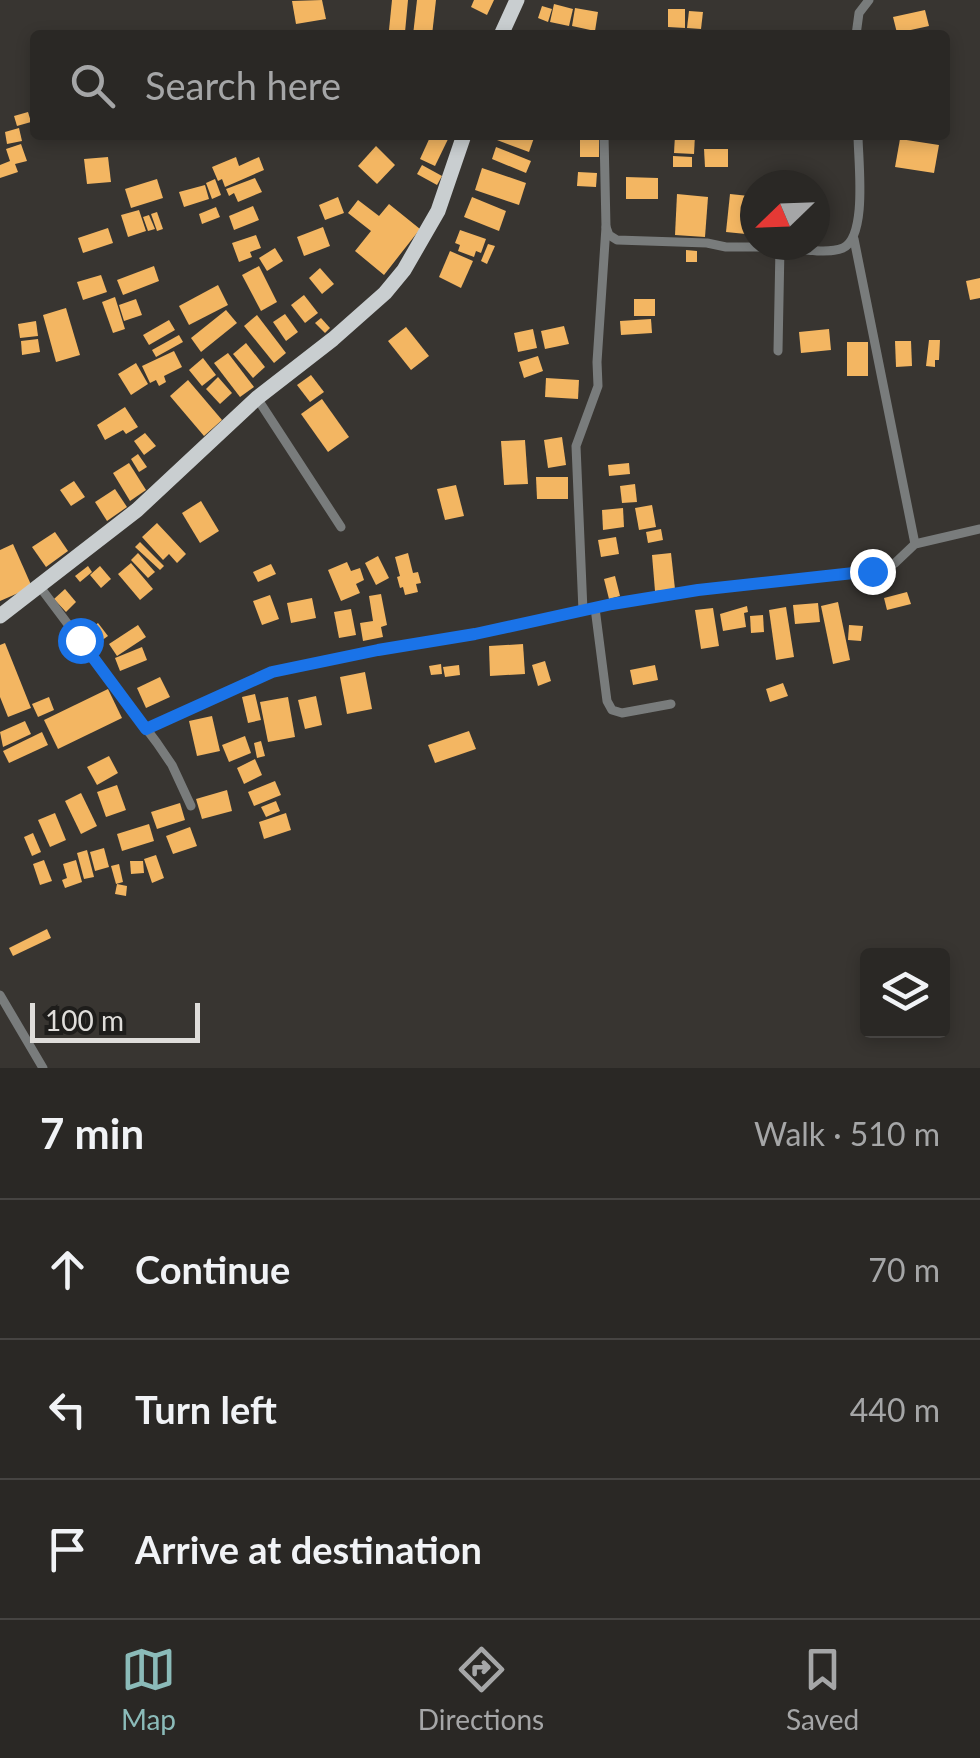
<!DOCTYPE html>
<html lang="en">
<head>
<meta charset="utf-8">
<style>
	body { margin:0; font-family:Lato,sans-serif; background:#32302d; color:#f1f3f6 }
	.controls { position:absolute; right:30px; bottom:30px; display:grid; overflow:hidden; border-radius:10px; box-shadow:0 5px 15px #0003 }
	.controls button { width:90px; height:90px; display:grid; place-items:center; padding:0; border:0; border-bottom:2px solid #464442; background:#2a2825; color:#f1f3f6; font:50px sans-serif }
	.compass { position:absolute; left:740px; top:170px; width:90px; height:90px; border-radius:50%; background:#2a2825; box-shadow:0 5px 15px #0003; rotate:247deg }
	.scale { position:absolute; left:30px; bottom:25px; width:170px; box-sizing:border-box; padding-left:10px; border:5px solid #dfddda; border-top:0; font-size:28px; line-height:35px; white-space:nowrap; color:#dfddda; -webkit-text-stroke:8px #1e1d1b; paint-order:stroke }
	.stop { position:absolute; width:30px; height:30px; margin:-22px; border:8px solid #1a73e8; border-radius:50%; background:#fff }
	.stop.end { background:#1a73e8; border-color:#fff; box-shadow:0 2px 10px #0008 }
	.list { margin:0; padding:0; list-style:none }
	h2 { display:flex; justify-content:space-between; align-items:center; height:130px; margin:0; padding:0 40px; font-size:42px }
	h2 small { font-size:32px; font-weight:400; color:#a5a6a7 }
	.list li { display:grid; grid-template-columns:65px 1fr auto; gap:30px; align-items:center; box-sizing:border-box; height:140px; padding:0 40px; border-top:2px solid #464442 }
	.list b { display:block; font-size:38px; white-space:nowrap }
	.list em { font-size:32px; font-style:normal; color:#a5a6a7 }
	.icon { flex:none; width:55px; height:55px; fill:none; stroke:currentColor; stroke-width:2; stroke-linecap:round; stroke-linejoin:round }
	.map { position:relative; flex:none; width:980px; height:1068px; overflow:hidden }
	.search { position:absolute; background:#2a2825; box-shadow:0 5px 15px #0003; left:30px; right:30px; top:30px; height:110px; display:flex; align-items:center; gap:25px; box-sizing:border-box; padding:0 35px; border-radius:10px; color:#a5a6a7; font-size:38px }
	.sheet { height:550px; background:#2a2825 }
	nav { display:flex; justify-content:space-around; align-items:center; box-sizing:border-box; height:140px; border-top:2px solid #464442; background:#2a2825; font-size:28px; color:#a5a6a7 }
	nav a { display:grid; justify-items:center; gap:5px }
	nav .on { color:#8bbbb9 }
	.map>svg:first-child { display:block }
</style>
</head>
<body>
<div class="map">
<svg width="980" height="1068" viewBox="0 0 980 1068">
	<rect width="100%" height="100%" fill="#383531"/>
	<g fill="#f3b662">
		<path d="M322,0L326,19L296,24L292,1Z"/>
		<path d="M392,0H408L405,32L389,30Z"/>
		<path d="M417,0H436L432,35H413Z"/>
		<path d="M474,0H494L487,15L471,7Z"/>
		<path d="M554,4L573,9L569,26L550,22Z"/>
		<path d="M542,6L552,9L548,22L538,18Z"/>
		<path d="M575,8L598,12L595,31L572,26Z"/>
		<path d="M668,9H685V28L668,27Z"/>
		<path d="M925,10L929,26L897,33L893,17Z"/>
		<path d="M689,11L703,12L701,29L687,28Z"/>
		<path d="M28,112L31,122L17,126L14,116Z"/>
		<path d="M19,128L22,141L7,144L5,132Z"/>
		<path d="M431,135H450L435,166L420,159Z"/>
		<path d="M498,135H535L529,152L497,140Z"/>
		<rect x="580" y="135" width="19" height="22"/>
		<path d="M675,135H695L694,154L674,153Z"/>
		<path d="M900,139L939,145L934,173L895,167Z"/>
		<path d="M21,144L27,161L15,164L18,172L0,178V165L10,161L6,149Z"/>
		<path d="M376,146L395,165L377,184L358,166Z"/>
		<path d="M496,147L531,161L526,173L492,159Z"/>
		<path d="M704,149H728V167H705Z"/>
		<path d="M673,156L692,157V167H673Z"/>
		<path d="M108,157L111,182L87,184L84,159Z"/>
		<path d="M236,157L239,166L259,157L264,170L225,187L222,179L218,181L212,167Z"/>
		<path d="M422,165L442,176L437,185L417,174Z"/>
		<path d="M482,168L526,183L519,205L475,190Z"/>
		<path d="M578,172L597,173L596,187L577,186Z"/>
		<path d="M626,177L658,178V199H626Z"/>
		<path d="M255,178L262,192L238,202L234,193L229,196L226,189Z"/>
		<path d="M157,179L163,198L131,208L125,189Z"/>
		<path d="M215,179L221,195L212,199L206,183Z"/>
		<path d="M205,185L209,199L184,207L179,192Z"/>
		<path d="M677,194L708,197L705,237L675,235Z"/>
		<path d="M730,194L749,196L746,234L726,232Z"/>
		<path d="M338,197L344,213L325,220L319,205Z"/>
		<path d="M472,197L506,211L499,231L464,217Z"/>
		<path d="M358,200L379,216L389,204L420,229L384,275L355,251L371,231L348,213Z"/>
		<path d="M253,206L259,220L234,230L229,216Z"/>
		<path d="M216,207L220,217L202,224L199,214Z"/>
		<path d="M139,210L146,231L128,237L121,215Z"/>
		<path d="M157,212L163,229L157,231L151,214Z"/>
		<path d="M149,215L155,229L148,231L143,217Z"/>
		<path d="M323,227L330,246L304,256L297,237Z"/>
		<path d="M108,228L113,243L83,253L78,238Z"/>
		<path d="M460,230L486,239L481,253L476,251L474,257L458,251L460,245L455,243Z"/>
		<path d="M256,235L261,248L250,252L252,257L239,262L232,243Z"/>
		<path d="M488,244L495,246L487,264L481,261Z"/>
		<path d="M275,248L283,261L267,271L259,258Z"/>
		<path d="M686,250L697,251V262H686Z"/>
		<path d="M450,251L473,261L461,288L439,277Z"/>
		<path d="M154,266L159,281L123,295L117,280Z"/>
		<path d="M259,266L277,302L261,311L242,275Z"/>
		<path d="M320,268L334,284L322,294L309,278Z"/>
		<path d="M101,275L107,292L83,300L77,282Z"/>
		<path d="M980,278V298L970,300L966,281Z"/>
		<path d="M218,285L228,305L189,325L179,306Z"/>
		<path d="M304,295L318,313L305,323L291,305Z"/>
		<path d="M115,297L125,329L113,333L102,302Z"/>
		<path d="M136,299L142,315L124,321L119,305Z"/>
		<rect x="634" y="299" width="21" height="17"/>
		<path d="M66,308L80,355L56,362L43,315Z"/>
		<path d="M226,310L237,323L201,352L191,338Z"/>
		<path d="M285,314L298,332L286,341L273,322Z"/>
		<path d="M257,315L286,353L274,363L244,326Z"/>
		<path d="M321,318L330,328L325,333L315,323Z"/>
		<path d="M651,319L652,333L621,335L620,321Z"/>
		<path d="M169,320L175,330L149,345L143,335Z"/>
		<path d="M36,321L38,336L20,338L18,324Z"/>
		<path d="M564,326L569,344L545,349L541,331Z"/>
		<path d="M406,327L429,356L411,370L388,341Z"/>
		<path d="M533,329L537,348L518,352L514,333Z"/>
		<path d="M829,329L831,350L801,353L799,332Z"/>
		<path d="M179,335L183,342L156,357L152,350Z"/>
		<path d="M38,339L40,352L22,355L21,341Z"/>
		<path d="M929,340H940L939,360H935V367L926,366Z"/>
		<path d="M895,341H911L912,366L896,367Z"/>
		<rect x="847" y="342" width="21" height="34"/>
		<path d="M246,343L265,367L253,378L233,354Z"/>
		<path d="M174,351L182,367L164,376L166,382L159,386L156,380L150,383L142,366Z"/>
		<path d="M228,353L254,387L240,397L214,363Z"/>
		<path d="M538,356L543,371L524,378L519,362Z"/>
		<path d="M203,358L216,375L202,386L189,370Z"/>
		<path d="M136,363L148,384L131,395L118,374Z"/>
		<path d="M311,375L324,392L310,402L297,385Z"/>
		<path d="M218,377L232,393L220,404L206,389Z"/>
		<path d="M546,378L579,380L578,399L545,397Z"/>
		<path d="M188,380L222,420L204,436L170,396Z"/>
		<path d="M322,399L349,437L328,452L301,414Z"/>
		<path d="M125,407L138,427L126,434L123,430L105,440L97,425Z"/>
		<path d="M145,433L156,446L144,455L134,441Z"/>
		<path d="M562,437L566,465L548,468L544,440Z"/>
		<path d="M525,440L528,484L504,485L501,441Z"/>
		<path d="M138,454L147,467L139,472L131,459Z"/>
		<path d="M129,463L146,490L130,501L113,473Z"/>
		<path d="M629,463L630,474L609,476L608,465Z"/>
		<path d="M536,477H568V499H537Z"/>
		<path d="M74,481L85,497L71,506L60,490Z"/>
		<path d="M635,484L637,502L622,503L620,486Z"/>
		<path d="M456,485L464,516L445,520L437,489Z"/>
		<path d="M115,489L127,507L107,521L95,502Z"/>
		<path d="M201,501L219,531L200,543L182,513Z"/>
		<path d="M652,505L656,527L639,530L635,508Z"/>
		<path d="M623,508L624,527L603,530L602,510Z"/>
		<path d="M157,523L186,554L177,563L169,554L163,560L142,537Z"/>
		<path d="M661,529L663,540L648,543L646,532Z"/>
		<path d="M55,532L68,551L46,567L32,547Z"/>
		<path d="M616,537L619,554L601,557L598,540Z"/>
		<path d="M140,542L164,566L160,570L135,547Z"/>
		<path d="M13,544L32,587L0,601V550Z"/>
		<path d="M138,553L155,572L148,578L131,560Z"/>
		<path d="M408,553L413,573L418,572L421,583L416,584L418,592L405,595L403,587L400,588L397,577L400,576L395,557Z"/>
		<path d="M671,553L675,589L655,591L652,555Z"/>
		<path d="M378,556L389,578L376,585L365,563Z"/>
		<path d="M347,562L351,571L360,568L364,580L356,584L360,593L341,601L328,570Z"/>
		<path d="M131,563L153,589L140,600L118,574Z"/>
		<path d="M271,564L276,574L258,582L253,572Z"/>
		<path d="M88,566L92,572L80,582L75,576Z"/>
		<path d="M100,566L111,579L101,588L90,575Z"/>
		<path d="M615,576L620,596L609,599L604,579Z"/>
		<path d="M65,589L76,602L66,612L54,599Z"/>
		<path d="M907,592L911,604L887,610L884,598Z"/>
		<path d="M381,594L387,625L381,627L383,637L363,641L360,623L373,621L369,596Z"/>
		<path d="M270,595L279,619L262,625L253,601Z"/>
		<path d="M312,598L316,618L291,623L287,603Z"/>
		<path d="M838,602L850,660L833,664L821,606Z"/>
		<path d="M818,603L820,622L795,624L793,605Z"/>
		<path d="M747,606L748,612L744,613L746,627L723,631L720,614Z"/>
		<path d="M786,607L794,657L776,660L769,610Z"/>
		<path d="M713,608L719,646L701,649L695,610Z"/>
		<path d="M351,609L356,635L339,638L334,612Z"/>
		<path d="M763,615L764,632L751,633L750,616Z"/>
		<path d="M98,623L108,636L91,648L82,635Z"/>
		<path d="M138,625L146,637L117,656L109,644Z"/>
		<path d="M849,625L863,626L861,641L848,640Z"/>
		<path d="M5,643L31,708L8,717L0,697V645Z"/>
		<path d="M523,644L525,674L490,676L489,646Z"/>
		<path d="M142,647L147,660L120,671L115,658Z"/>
		<path d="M545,661L551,681L538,686L532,665Z"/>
		<path d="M441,664L442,674L431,675L429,666Z"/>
		<path d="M459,665L460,675L445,677L443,667Z"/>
		<path d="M655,665L658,680L633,685L630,670Z"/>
		<path d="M365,672L372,709L347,714L340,677Z"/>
		<path d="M160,677L170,697L146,708L137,688Z"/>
		<path d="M783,683L788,696L770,702L766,689Z"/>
		<path d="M108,689L122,718L58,749L44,720Z"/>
		<path d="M255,694L261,720L248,723L242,697Z"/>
		<path d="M316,696L322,725L305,729L298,700Z"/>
		<path d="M49,697L54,710L38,717L32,704Z"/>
		<path d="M288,697L295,737L268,742L260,702Z"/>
		<path d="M212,716L220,751L197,756L189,721Z"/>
		<path d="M25,721L31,734L3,747L0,732Z"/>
		<path d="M469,731L476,749L435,763L428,745Z"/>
		<path d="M42,732L48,745L9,763L3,751Z"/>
		<path d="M245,736L251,753L229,762L222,745Z"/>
		<path d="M261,741L265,756L257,758L254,743Z"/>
		<path d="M109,756L118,773L97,785L87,767Z"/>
		<path d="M255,759L262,775L244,784L237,768Z"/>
		<path d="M275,781L281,795L254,806L248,792Z"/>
		<path d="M117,785L126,810L106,817L97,792Z"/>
		<path d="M227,790L232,811L202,819L196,799Z"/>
		<path d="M81,793L97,826L81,834L65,801Z"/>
		<path d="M276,801L280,811L266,817L261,807Z"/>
		<path d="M180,803L185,820L157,829L151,812Z"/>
		<path d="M55,813L66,840L50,847L38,820Z"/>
		<path d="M286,813L291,830L264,839L259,822Z"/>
		<path d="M149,824L154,841L122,851L117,834Z"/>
		<path d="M190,827L197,846L173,854L166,836Z"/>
		<path d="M33,833L41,852L32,856L24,837Z"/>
		<path d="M104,848L109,867L95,871L90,852Z"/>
		<path d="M87,850L94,877L84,879L77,853Z"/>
		<path d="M156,855L164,878L152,883L144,859Z"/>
		<path d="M44,860L52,881L40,885L33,864Z"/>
		<path d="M76,860L82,882L65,888L62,880L67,878L63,864Z"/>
		<path d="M130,861H143L144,873L131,874Z"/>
		<path d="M119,864L123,882L116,884L111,866Z"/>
		<path d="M117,884L127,886L126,896L115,894Z"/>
		<path d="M47,929L51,938L13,956L9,948Z"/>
	</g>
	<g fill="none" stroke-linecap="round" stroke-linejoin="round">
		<g stroke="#797c7c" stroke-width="9">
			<path d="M856,35L859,13L869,0"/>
			<path d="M604,135L606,227L609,235L617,240L707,243L726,247H780L778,351"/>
			<path d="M854,239L915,544"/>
			<path d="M780,247C798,248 825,255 843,248C868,236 858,160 858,135"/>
			<path d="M257,398L341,527"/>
			<path d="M40,587L157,743L172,765L191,806"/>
			<path d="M595,608L607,701L612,710L622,713L671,704"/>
			<path d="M583,611L576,446L598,386L597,362L606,227"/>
			<path d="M146,729L271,672L378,650L475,634L612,604L698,590L884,569L895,563L915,544L980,529"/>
			<path d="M0,995L43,1068"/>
		</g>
		<g stroke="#c9ced0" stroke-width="15">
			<path d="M501,35L517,0"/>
			<path d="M0,616L137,510L257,398L333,339L385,293L404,270L438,211L464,135"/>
		</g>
	</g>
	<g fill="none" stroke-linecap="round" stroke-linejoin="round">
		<path stroke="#1a73e8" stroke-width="12" d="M80,640L146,729L272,672L378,650L475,634L612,604L698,590L872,571"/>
	</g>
</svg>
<div class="controls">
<button><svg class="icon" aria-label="layers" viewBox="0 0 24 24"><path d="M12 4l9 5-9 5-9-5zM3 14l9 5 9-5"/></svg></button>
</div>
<svg class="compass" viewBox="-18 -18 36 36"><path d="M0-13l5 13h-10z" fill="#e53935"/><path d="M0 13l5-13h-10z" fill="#a5a6a7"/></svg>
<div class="scale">100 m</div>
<div class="stop" style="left:80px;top:640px"></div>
<div class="stop end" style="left:872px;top:571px"></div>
<div class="search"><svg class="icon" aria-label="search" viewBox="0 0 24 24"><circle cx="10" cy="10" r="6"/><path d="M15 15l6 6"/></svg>Search here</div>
</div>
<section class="sheet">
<h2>7 min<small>Walk · 510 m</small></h2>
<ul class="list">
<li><svg class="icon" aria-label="ahead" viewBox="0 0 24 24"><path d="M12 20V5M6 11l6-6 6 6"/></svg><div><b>Continue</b></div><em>70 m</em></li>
<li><svg class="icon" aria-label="left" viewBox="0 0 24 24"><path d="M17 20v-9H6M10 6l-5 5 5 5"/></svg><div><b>Turn left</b></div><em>440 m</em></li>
<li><svg class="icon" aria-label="arrive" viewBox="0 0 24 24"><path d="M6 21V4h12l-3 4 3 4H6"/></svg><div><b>Arrive at destination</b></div></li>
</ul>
</section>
<nav>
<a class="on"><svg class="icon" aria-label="map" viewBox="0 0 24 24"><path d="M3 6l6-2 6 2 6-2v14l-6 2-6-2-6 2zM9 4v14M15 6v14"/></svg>Map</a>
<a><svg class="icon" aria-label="directions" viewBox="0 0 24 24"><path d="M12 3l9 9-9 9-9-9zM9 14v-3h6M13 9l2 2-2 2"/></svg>Directions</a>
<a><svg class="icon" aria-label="saved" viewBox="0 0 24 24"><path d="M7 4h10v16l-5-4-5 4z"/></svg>Saved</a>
</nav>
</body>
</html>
